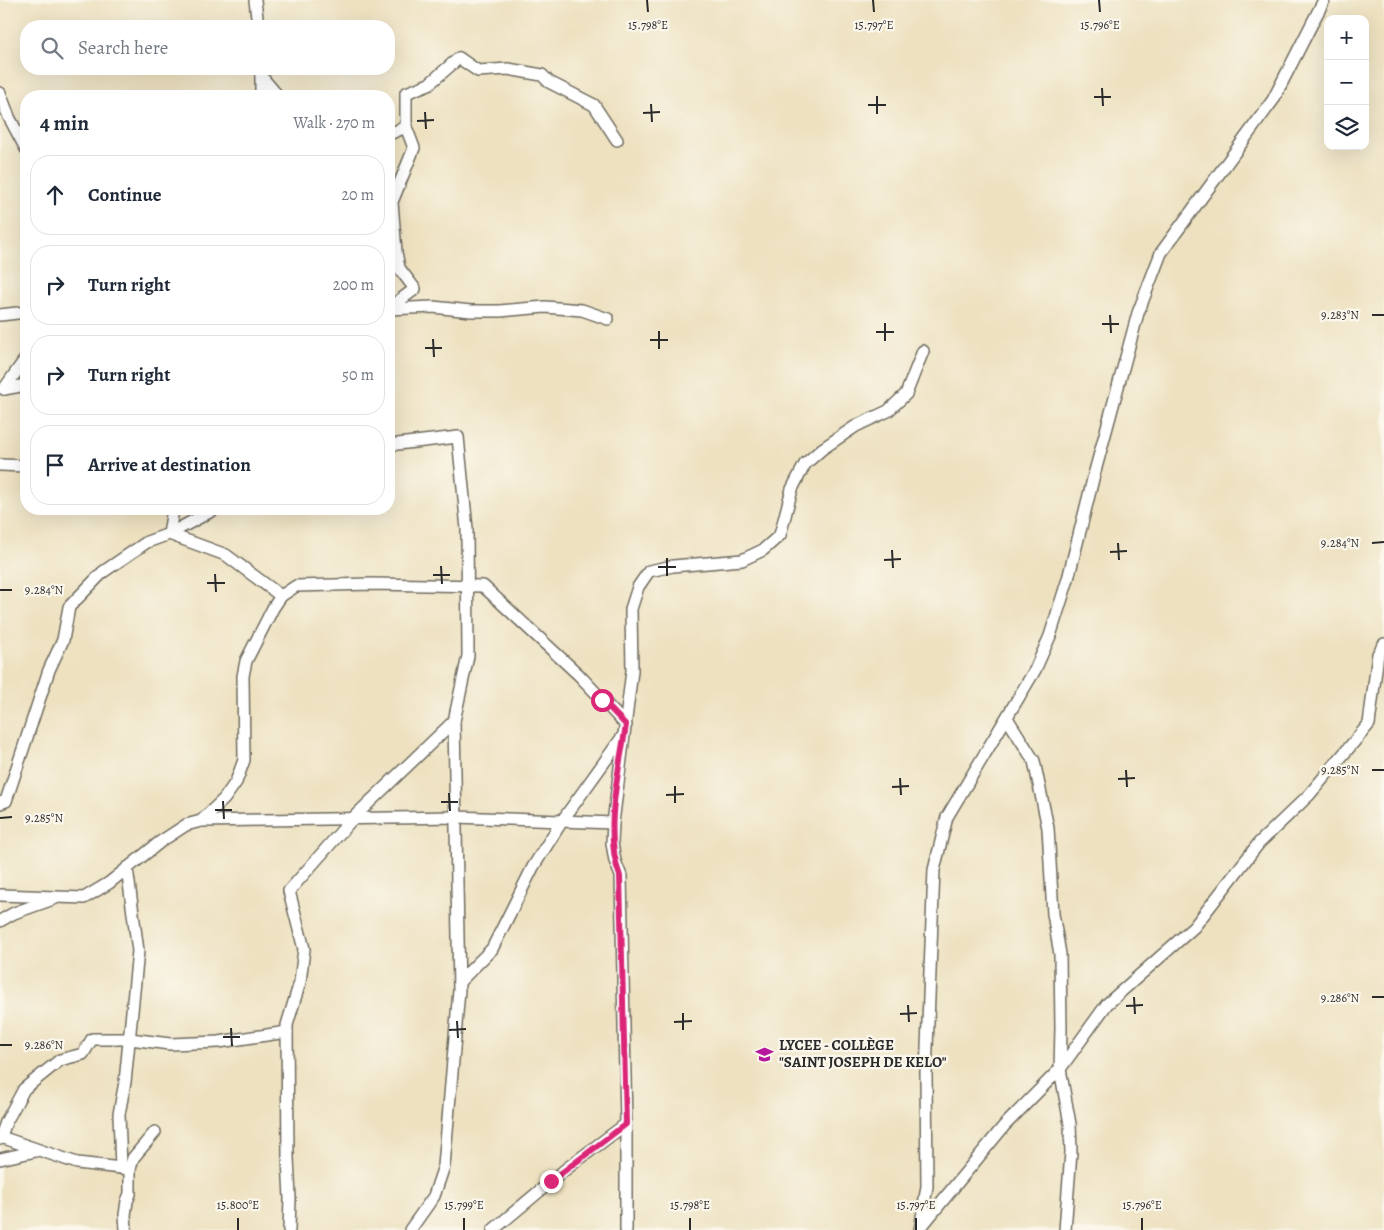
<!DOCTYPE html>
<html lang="en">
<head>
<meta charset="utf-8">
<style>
	body { margin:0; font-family:Alegreya,serif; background:#f2f2f3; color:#1f2937 }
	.controls { position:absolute; right:15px; top:15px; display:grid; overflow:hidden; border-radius:10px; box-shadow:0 5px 20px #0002 }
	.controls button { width:45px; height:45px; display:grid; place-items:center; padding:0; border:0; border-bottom:1px solid #e0e1e3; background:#fff; color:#1f2937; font:25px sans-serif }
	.stop { position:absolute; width:15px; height:15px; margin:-11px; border:4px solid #db2777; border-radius:50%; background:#fff }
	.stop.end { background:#db2777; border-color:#fff; box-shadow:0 1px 5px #0008 }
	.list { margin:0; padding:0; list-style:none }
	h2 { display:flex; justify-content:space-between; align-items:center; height:65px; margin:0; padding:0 20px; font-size:21px }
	h2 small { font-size:16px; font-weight:400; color:#747a83 }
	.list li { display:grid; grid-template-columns:32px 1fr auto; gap:15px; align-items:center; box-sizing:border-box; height:80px; margin:0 10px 10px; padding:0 10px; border:1px solid #e0e1e3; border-radius:20px }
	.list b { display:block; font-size:19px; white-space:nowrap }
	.list em { font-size:16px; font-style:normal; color:#747a83 }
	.icon { flex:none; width:28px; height:28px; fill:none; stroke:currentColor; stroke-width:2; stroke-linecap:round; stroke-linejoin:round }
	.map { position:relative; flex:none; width:1384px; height:1230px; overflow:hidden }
	.search { position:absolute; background:#fff; box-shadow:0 5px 20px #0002; left:20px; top:20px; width:375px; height:55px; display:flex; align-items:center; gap:12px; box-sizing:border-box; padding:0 18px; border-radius:20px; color:#747a83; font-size:19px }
	.panel { position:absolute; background:#fff; box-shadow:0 5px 20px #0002; left:20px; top:90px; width:375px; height:425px; border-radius:20px }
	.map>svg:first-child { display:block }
</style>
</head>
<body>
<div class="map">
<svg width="1384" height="1230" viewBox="0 0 1384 1230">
	<rect width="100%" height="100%" fill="#fbf7ec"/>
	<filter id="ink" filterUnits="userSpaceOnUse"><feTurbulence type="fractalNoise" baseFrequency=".02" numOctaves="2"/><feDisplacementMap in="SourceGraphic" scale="10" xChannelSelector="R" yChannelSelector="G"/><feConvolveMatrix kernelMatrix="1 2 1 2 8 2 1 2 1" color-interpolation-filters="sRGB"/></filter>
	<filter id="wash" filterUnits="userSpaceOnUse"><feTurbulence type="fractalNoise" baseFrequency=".0096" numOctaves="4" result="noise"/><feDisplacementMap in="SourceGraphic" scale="20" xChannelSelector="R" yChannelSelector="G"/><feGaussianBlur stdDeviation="1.12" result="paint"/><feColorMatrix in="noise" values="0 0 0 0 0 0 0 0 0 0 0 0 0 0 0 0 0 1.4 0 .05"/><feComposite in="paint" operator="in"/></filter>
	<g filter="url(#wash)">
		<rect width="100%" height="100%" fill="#ede1c0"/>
	</g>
	<g filter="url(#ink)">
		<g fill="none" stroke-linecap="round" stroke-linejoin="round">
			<defs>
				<g id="minor">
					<path d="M255,0L258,26"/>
					<path d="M261,76L278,96"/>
					<path d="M0,93L9,117L26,149"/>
					<path d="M261,96V69"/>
					<path d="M389,134L406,127V93L429,84L459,58L478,71L508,69L542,75L549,82L594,105L617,140"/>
					<path d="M389,308L415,289L399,268L396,252L392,202L414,148L406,127"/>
					<path d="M389,309L433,307L471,311H500L545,307L582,310L608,319"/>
					<path d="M0,315L26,312"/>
					<path d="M4,389L26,358"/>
					<path d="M4,389L26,385"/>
					<path d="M389,445L458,437L467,529L468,656L454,721"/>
					<path d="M0,465L26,466"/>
					<path d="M169,534L226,555L281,596"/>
					<path d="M169,534L215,509"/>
					<path d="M1007,718L1034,761L1048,828L1053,914L1060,954L1061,1028L1060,1069L1070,1124L1071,1152L1065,1230"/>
					<path d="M0,803L6,801L49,670L63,640L69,607L103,572L147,542L169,534L173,509"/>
					<path d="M201,821L224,799L236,782L244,760L243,676L246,661L273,608L281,596L296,586L371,584L483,586L579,675L626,725"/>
					<path d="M0,895L84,898L109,883L160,842L186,825L201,821L456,817L613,823"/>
					<path d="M0,921L14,913L56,898"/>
					<path d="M459,982L492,949L533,867L562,821L623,736"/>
					<path d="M1,1137L77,1163L130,1169"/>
					<path d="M0,1139L6,1122L24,1089L60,1060L83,1054L92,1039H130L170,1044L219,1042L287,1032"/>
					<path d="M0,1159L36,1151"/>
					<path d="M121,1168L119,1114L125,1082L138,951L127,868"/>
					<path d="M921,1227L1004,1126L1060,1069L1107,1004L1194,927L1259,843L1309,795L1369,724L1378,654L1384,644"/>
					<path d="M126,1230L125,1215L127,1201L130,1194V1169L133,1158L155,1132"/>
					<path d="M289,1230L290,1198L288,1158L287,1025L300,982L304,949L289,891L353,818L454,721L459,990L444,1166L434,1196L410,1230"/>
					<path d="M493,1230L566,1169L626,1124"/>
					<path d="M626,1230V1124L621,876L615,861L612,843L613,823L632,671L631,609L638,587L649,571L673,566L742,560L763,550L780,535L792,489L805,464L822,449L856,426L888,411L906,394L923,351"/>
					<path d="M920,1230L927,1186L926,1073L934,870L947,817L1035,670L1050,636L1068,579L1094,475L1138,313L1161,253L1273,100L1324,0"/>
				</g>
			</defs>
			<use href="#minor" stroke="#6f6b5f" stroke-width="14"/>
			<use href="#minor" stroke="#fff" stroke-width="11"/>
		</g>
	</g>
	<g fill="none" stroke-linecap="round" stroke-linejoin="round" filter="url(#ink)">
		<path stroke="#db2777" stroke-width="6" d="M551,1181L626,1124L620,876C603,832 619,771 626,725L602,700"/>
	</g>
	<path fill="none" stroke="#2b2b2b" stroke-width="2" d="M647,0L648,12M873,0L874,12M1099,0L1100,12M1102,88L1103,106M877,96V114M1094,97H1111M651,104L652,122M868,105H886M425,112L426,129M643,113L660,112M417,121L434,120M1110,315L1111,333M1372,315H1384M885,323V341M1102,324H1119M659,331V349M876,332H894M433,339L434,357M650,340H668M425,348H442M1118,543L1119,560M1372,543L1384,542M892,550L893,568M1110,552L1127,551M667,558V576M884,560L901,559M441,566L442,584M658,567H676M215,574L216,592M433,575H450M207,583H225M0,590H12M1126,770L1127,787M1372,770H1384M900,778L901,795M1118,779L1135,778M675,786V803M892,787L909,786M449,793L450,811M666,795L684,794M223,801L224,819M441,802H458M215,810H232M0,818L12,817M1134,997L1135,1014M1372,997H1384M908,1005L909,1022M1126,1006L1143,1005M683,1013V1030M900,1014L917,1013M457,1021L458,1038M674,1022L692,1021M231,1028L232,1046M449,1030L466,1029M223,1037H240M0,1045H12M238,1218V1230M464,1218V1230M690,1218V1230M916,1218V1230M1142,1218V1230"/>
	<defs>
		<symbol id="school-bare" viewBox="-9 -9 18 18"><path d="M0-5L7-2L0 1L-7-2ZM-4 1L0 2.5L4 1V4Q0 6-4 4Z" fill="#b5179e" stroke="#fbf7ec" stroke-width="2.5" paint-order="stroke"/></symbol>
	</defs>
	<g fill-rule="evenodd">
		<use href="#school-bare" x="752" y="1042" width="25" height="25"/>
	</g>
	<g text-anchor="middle" stroke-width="4.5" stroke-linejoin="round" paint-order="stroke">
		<g font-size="15" font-weight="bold" fill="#2b2b2b" stroke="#fbf7ec" text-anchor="start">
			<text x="779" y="1050">LYCEE - COLLÈGE<tspan x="779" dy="17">"SAINT JOSEPH DE KELO"</tspan></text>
		</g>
	</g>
	<g font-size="12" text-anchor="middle" fill="#2b2b2b" stroke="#fbf7ec" stroke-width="4.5" stroke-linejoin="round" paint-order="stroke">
		<text x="648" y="29">15.798°E</text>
		<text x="874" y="29">15.797°E</text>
		<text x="1100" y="29">15.796°E</text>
		<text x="1340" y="319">9.283°N</text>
		<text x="1340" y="547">9.284°N</text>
		<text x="44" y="594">9.284°N</text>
		<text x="1340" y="774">9.285°N</text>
		<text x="44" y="822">9.285°N</text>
		<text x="1340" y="1002">9.286°N</text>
		<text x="44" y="1049">9.286°N</text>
		<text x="238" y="1209">15.800°E</text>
		<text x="464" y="1209">15.799°E</text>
		<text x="690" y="1209">15.798°E</text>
		<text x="916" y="1209">15.797°E</text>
		<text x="1142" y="1209">15.796°E</text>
	</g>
</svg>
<div class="controls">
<button>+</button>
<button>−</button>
<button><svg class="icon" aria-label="layers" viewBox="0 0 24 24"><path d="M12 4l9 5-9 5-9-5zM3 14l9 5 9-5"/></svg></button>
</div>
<div class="stop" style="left:602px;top:700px"></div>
<div class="stop end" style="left:551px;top:1181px"></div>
<div class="search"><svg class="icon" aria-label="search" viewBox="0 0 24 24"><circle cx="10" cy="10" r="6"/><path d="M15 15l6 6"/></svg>Search here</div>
<section class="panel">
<h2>4 min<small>Walk · 270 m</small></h2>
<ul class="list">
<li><svg class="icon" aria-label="ahead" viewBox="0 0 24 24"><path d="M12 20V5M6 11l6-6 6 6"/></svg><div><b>Continue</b></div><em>20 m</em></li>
<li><svg class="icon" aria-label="right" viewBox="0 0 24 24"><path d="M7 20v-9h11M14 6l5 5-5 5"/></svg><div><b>Turn right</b></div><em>200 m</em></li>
<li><svg class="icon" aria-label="right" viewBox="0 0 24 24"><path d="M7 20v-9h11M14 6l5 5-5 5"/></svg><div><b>Turn right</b></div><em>50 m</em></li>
<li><svg class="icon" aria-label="arrive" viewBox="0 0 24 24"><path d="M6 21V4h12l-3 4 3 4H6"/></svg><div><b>Arrive at destination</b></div></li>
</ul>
</section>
</div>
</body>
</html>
